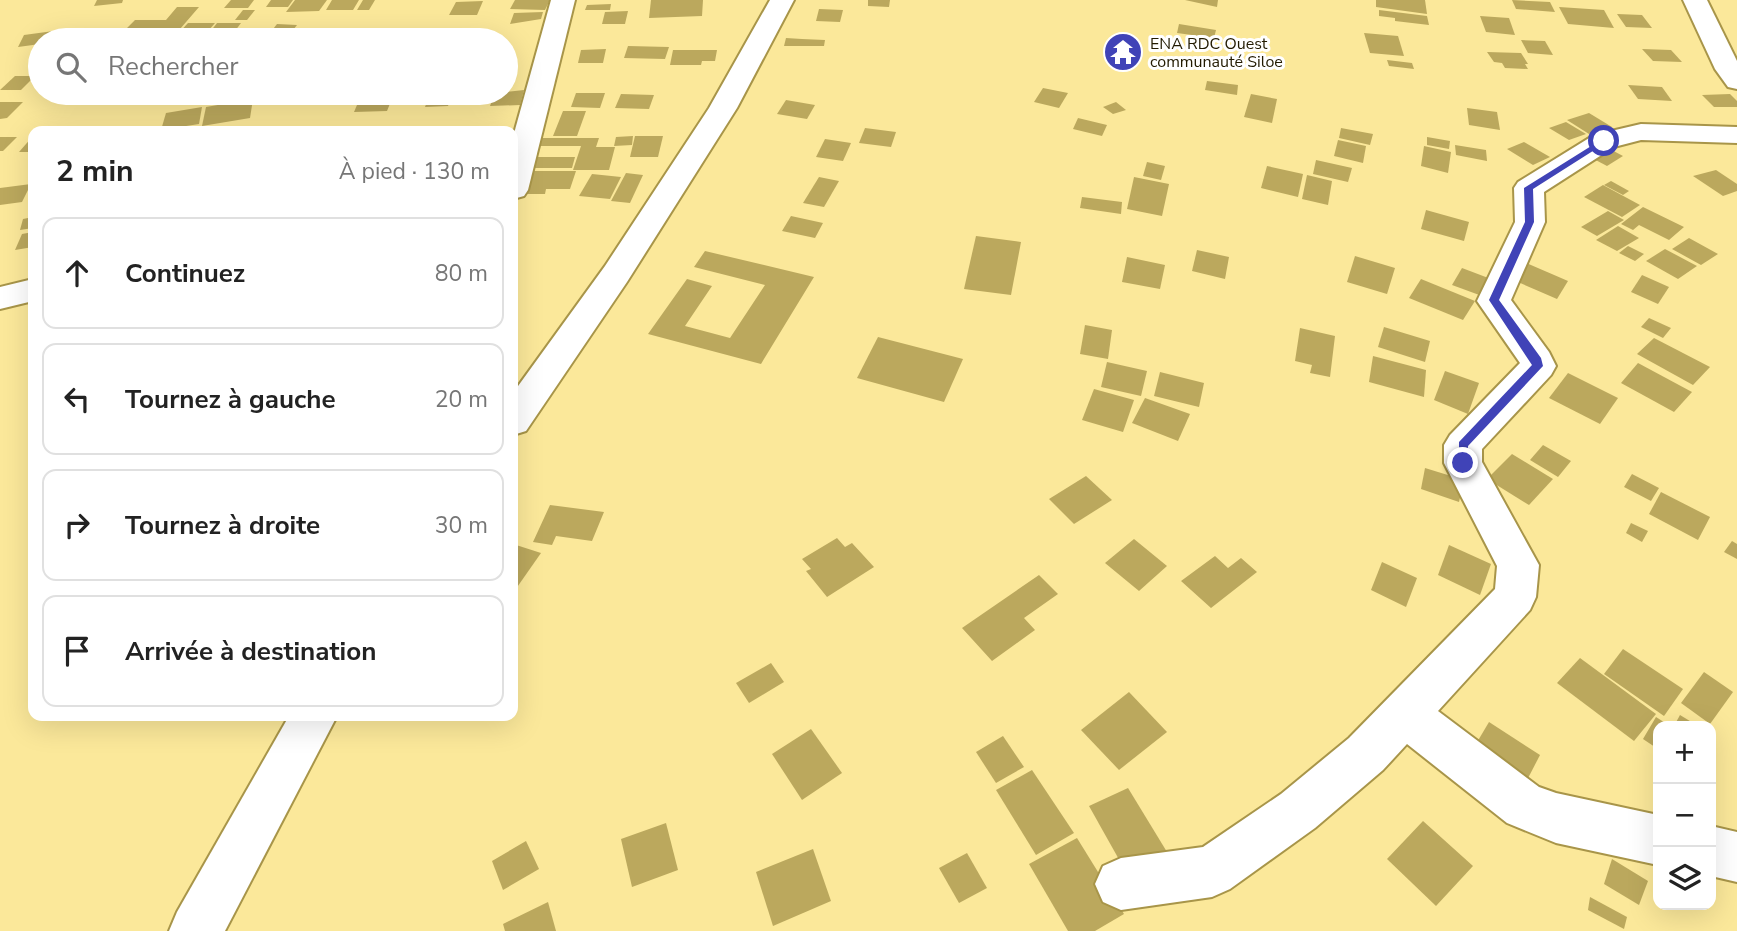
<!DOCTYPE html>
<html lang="fr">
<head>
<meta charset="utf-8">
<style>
	body { margin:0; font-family:"Nunito Sans",sans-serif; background:#f6f6f6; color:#222 }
	.controls { position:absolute; right:21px; bottom:21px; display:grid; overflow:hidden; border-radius:14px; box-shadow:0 7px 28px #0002 }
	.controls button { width:63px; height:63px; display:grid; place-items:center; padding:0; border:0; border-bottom:2px solid #e0e0e0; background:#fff; color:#222; font:35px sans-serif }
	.stop { position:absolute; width:21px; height:21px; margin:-16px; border:5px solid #4043b7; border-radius:50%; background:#fff }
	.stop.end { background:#4043b7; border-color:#fff; box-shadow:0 2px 7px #0008 }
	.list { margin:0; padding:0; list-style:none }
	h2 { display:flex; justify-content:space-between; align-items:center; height:91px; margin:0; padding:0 28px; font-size:30px }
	h2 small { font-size:23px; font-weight:400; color:#767676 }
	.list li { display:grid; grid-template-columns:46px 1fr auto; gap:21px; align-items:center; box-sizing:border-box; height:112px; margin:0 14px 14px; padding:0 14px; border:2px solid #e0e0e0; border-radius:14px }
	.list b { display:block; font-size:26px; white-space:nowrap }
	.list em { font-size:23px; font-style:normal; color:#767676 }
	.icon { flex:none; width:38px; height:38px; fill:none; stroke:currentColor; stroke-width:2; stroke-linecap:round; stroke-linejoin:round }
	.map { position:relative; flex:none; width:1737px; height:931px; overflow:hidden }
	.search { position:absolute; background:#fff; box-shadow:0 7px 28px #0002; left:28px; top:28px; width:490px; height:77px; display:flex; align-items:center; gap:18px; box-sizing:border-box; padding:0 24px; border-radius:38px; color:#767676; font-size:26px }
	.panel { position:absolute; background:#fff; box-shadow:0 7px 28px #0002; left:28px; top:126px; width:490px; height:595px; border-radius:14px }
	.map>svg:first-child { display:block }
</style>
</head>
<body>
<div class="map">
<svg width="1737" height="931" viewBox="0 0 1737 931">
	<rect width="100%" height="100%" fill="#fbe89a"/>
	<g fill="#bba85d">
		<path d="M97,0H123L122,3L94,6Z"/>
		<path d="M231,0H254L248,8H224Z"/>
		<path d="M271,0H293L288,7H266Z"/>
		<path d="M295,0H327L319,11L286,12Z"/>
		<path d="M332,0H359L353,10H326Z"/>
		<path d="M363,0H375L369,10H357Z"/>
		<path d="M515,0H550L545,10L510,9Z"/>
		<path d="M651,0H703L702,16L649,18Z"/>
		<path d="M868,0H890L889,7L868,6Z"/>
		<path d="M1185,0H1218L1217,7Z"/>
		<path d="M1376,0H1425L1427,14L1376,7Z"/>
		<path d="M1512,0L1550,2L1555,12L1516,9Z"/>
		<path d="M483,1L477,15H449L456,2Z"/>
		<path d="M611,4L610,10H585L587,5Z"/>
		<path d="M177,7H199L180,29H126L135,20H166Z"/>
		<path d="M1559,7L1604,10L1614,28L1568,24Z"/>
		<path d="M819,9L843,10L840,22L816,21Z"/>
		<path d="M243,10H255L247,20H235Z"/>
		<path d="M1379,10L1427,16L1429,25L1395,21V18L1379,16Z"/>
		<path d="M628,11L625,24H602L605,12Z"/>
		<path d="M543,12L541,19L510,24L514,13Z"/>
		<path d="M1617,14L1642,15L1652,28L1626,27Z"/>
		<path d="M1480,16L1509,18L1515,35L1486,32Z"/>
		<path d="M188,23H215L203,37H175Z"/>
		<path d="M217,23H241L235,31L210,32Z"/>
		<path d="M277,24L297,25L287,38L267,37Z"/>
		<path d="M1179,24L1216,30L1214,38L1177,33Z"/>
		<path d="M61,30L56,40H40V44L18,47L24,35Z"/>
		<path d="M391,32L416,33L411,40H386Z"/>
		<path d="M444,33H467L464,40H441Z"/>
		<path d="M1364,33L1398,36L1404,56L1370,53Z"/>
		<path d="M786,38L802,39L825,40L824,46H784Z"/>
		<path d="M1521,40L1545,41L1553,55L1528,53Z"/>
		<path d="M628,46L669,47L665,59L624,58Z"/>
		<path d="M606,49L603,63H578L581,50Z"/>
		<path d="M1642,49L1671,50L1682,62L1653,61Z"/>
		<path d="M673,50H717L715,61H702L701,65H670Z"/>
		<path d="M1487,52L1521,53L1528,64H1525L1528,69L1505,68L1502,63L1494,62Z"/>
		<path d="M1387,60L1412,63L1414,69L1389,66Z"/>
		<path d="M15,76H35L21,90H0Z"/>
		<path d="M1207,81L1238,85L1237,95L1205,90Z"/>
		<path d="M1628,85L1662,87L1672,101L1638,99Z"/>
		<path d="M1043,88L1068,93L1059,108L1034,102Z"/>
		<path d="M524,90L520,105L490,106L495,93Z"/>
		<path d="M576,93H605L600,108L571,107Z"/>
		<path d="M621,94L654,95L649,109L615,108Z"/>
		<path d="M1251,94L1277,99L1272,123L1244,117Z"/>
		<path d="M1730,94L1737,101V107H1714L1702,95Z"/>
		<path d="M452,95L448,106L425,107L429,96Z"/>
		<path d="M393,96L387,111L354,112L360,98Z"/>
		<path d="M253,99L250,118L202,126L206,107Z"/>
		<path d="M786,100L815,105L807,119L777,114Z"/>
		<path d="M0,102H23L7,118L0,119Z"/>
		<path d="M1116,102L1126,110L1113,114L1103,107Z"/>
		<path d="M202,107L199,124L161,130L166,113Z"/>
		<path d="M1467,108L1497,112L1500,130L1469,125Z"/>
		<path d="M563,111H586L577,136H553Z"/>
		<path d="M1589,113L1612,127L1589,134L1567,120Z"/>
		<path d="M1078,118L1107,125L1102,136L1073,129Z"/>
		<path d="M1566,122L1586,134L1569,140L1549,128Z"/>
		<path d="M865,128L896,132L891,147L859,143Z"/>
		<path d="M1341,128L1373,134L1370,145L1339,138Z"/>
		<path d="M33,136V152H19Z"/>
		<path d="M633,136L632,145L614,146L616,137Z"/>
		<path d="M635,136H663L658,157H630Z"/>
		<path d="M0,137H17L3,151H0Z"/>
		<path d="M1427,137L1450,141L1449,149L1427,145Z"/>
		<path d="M542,138H599L596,147H615L609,170H573L581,146H539Z"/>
		<path d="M825,139L851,143L843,161L816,157Z"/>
		<path d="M1338,140L1366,146L1363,163L1334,156Z"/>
		<path d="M1524,142L1550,157L1533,165L1507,149Z"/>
		<path d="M1455,145L1486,150L1487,161L1456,155Z"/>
		<path d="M1424,146L1451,152L1448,173L1421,166Z"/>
		<path d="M1606,147L1623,156L1607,166L1590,157Z"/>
		<path d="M536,157H575L572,168H532Z"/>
		<path d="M1316,160L1352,168L1348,182L1313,174Z"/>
		<path d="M1147,162L1165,166L1161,180L1143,176Z"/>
		<path d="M1267,166L1303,174L1298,197L1261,188Z"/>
		<path d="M1716,170L1737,184V191L1723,196L1693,176Z"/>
		<path d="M533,171H576L570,189H546L545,194H525Z"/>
		<path d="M626,173L643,175L630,203L611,201Z"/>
		<path d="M592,174L621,177L610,199L579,196Z"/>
		<path d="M1307,175L1332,181L1328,205L1302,199Z"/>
		<path d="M819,177L839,181L824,207L803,203Z"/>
		<path d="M1134,177L1169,184L1162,216L1127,209Z"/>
		<path d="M1611,181L1629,191L1623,195L1604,185Z"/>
		<path d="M31,184L22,202L0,205V188Z"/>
		<path d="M1603,185L1640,205L1622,217L1584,197Z"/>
		<path d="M1082,197L1122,202L1121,214L1080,208Z"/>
		<path d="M1643,207L1684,227L1669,240L1639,225L1633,230L1621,224Z"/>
		<path d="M1426,210L1469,222L1464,241L1421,229Z"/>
		<path d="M1608,211L1624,220L1597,236L1581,227Z"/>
		<path d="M791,216L823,223L815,238L782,231Z"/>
		<path d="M33,217V228L20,230L23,219Z"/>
		<path d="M1618,226L1639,238L1617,251L1596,240Z"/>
		<path d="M33,232V247L15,250L22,234Z"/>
		<path d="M976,236L1021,242L1011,295L964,289Z"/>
		<path d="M1689,238L1718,254L1701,265L1672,249Z"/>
		<path d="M1628,246L1644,254L1635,261L1619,253Z"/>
		<path d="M1665,249L1697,266L1678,279L1646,261Z"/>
		<path d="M1197,250L1229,257L1225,279L1192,271Z"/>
		<path d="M705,251L814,277L761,364L648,334L687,279L712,286L685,326L730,338L765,285L694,267Z"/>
		<path d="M1355,256L1395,268L1387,294L1347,282Z"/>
		<path d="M1127,257L1165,265L1160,289L1122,282Z"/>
		<path d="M1524,262L1568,281L1557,299L1511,279Z"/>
		<path d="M1462,268L1491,279L1482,296L1452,285Z"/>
		<path d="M1642,275L1669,287L1658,304L1631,292Z"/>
		<path d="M1421,279L1475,301L1463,320L1409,298Z"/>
		<path d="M1649,318L1671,328L1663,338L1641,327Z"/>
		<path d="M1085,325L1112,330L1108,359L1080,354Z"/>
		<path d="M1384,327L1430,341L1425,362L1378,347Z"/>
		<path d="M1300,328L1335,336L1330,377L1310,373L1312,365L1295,361Z"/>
		<path d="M878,337L963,359L944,402L857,378Z"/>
		<path d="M1654,338L1710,367L1693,385L1637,354Z"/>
		<path d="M1373,356L1426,370L1424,397L1369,382Z"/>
		<path d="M1107,362L1147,371L1141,396L1101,387Z"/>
		<path d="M1638,363L1692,392L1674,412L1621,383Z"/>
		<path d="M1445,371L1479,383L1468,414L1434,400Z"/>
		<path d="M1160,372L1204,383L1199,407L1154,396Z"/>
		<path d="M1568,373L1618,398L1600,424L1549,398Z"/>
		<path d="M1094,389L1134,400L1123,432L1082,420Z"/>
		<path d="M1145,398L1190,414L1178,441L1132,423Z"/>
		<path d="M1543,445L1571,461L1558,477L1530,460Z"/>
		<path d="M1512,454L1553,479L1529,505L1487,479Z"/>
		<path d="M1425,468L1464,480L1459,502L1421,489Z"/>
		<path d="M1632,474L1659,488L1651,501L1624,487Z"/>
		<path d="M1086,476L1112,500L1074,524L1049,499Z"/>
		<path d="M1661,492L1710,517L1698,540L1649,514Z"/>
		<path d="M550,505L604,512L592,541L556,536L552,545L533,542Z"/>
		<path d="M1631,523L1648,531L1642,542L1626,533Z"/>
		<path d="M837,538L845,547L852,543L874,567L827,597L806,571L811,569L802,559Z"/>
		<path d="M1134,539L1167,566L1139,591L1105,563Z"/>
		<path d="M1732,541L1737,544V559L1724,552Z"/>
		<path d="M513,544L541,553L513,593Z"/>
		<path d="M1449,545L1491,564L1480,595L1438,575Z"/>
		<path d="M1215,556L1228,568L1241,558L1257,572L1211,608L1181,581Z"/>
		<path d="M1382,562L1417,578L1406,607L1371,590Z"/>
		<path d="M1039,575L1058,594L1024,618L1035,630L992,661L962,628Z"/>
		<path d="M1623,649L1683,689L1664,716L1604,674Z"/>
		<path d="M1580,658L1656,714L1634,741L1557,683Z"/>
		<path d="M771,663L784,682L749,703L736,683Z"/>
		<path d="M1704,672L1733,692L1710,724L1681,703Z"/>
		<path d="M1129,692L1167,732L1119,770L1081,730Z"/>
		<path d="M1680,715L1698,726H1674Z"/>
		<path d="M1656,717L1670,726H1658V749L1643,739Z"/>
		<path d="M1489,722L1540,755L1525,784L1473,749Z"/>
		<path d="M811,729L842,773L802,800L772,754Z"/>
		<path d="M1003,736L1024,767L996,783L976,752Z"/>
		<path d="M1032,770L1074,833L1036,855L996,790Z"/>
		<path d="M1128,788L1167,852L1126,872L1089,806Z"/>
		<path d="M1423,821L1473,866L1436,906L1387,859Z"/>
		<path d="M666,823L678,870L632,887L621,839Z"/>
		<path d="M1077,838L1124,914L1095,931H1068L1029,864Z"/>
		<path d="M526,841L539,869L503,890L492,861Z"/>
		<path d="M813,849L831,901L773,926L756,872Z"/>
		<path d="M967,853L987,888L959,903L939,868Z"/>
		<path d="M1612,859L1648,881L1639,905L1604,884Z"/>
		<path d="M1590,897L1627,917L1624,929L1588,910Z"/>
		<path d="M548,902L556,931H505L503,924Z"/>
	</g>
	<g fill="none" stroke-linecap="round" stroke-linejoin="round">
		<defs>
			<g id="minor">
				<path d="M551,0H575L528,190L524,196L513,199V137Z"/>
				<path d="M1683,0H1707L1737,61V89L1728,87L1715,69Z"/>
				<path d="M1641,124L1737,127V143L1641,140L1614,147L1544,192L1545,222L1511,300L1549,352L1556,366L1551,375L1482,449V462L1539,565L1536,597L1530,610L1438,711L1539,787L1556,793L1658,815V865L1556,843L1507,823L1407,744L1383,770L1315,828L1230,889L1212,897L1121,910L1103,902L1095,884L1103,866L1121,858L1203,847L1281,794L1349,738L1495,589L1497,566L1444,463V445L1450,435L1520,363L1477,301L1515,222L1514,188L1518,182L1594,135Z"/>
				<path d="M33,279V301L0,309V287Z"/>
				<path d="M1711,826L1737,832V882L1711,876Z"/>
			</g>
			<g id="major">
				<path d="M770,0H794L737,108L627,282L526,431L513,435V393L605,266L709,108Z"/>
				<path d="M289,716H337L225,931H169L177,912Z"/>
			</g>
		</defs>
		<use href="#minor" stroke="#a89549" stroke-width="4"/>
		<use href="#major" stroke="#a89549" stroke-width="4"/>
		<use href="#minor" fill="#fff" fill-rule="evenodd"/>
		<use href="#major" fill="#fff" fill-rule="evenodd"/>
	</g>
	<path fill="#4043b7" d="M1604,138L1607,142L1533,189L1534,222L1499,300L1541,358L1543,366L1468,446L1467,467H1459V442L1532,365L1489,300L1525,222L1524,188Z"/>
	<defs>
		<symbol id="temple-disc" viewBox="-11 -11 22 22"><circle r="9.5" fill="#4043b7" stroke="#fff"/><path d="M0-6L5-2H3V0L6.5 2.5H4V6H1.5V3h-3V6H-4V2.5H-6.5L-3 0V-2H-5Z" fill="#fff"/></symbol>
	</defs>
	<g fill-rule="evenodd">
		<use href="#temple-disc" x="1101" y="30" width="44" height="44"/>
	</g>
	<g text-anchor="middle" stroke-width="6" stroke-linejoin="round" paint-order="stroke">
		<g font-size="16" fill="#221a00" stroke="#fff" text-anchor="start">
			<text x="1150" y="49">ENA RDC Ouest<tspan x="1150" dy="18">communauté Siloe</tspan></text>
		</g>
	</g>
</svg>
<div class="controls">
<button>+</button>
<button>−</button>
<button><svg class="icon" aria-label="layers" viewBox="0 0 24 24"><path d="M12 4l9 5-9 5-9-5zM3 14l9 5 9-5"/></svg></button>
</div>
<div class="stop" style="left:1604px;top:141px"></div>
<div class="stop end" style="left:1463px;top:463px"></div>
<div class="search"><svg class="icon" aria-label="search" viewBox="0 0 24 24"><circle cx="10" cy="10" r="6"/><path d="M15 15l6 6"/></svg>Rechercher</div>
<section class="panel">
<h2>2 min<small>À pied · 130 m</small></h2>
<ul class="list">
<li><svg class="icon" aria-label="ahead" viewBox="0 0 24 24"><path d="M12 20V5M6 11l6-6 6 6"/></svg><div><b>Continuez</b></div><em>80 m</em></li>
<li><svg class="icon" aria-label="left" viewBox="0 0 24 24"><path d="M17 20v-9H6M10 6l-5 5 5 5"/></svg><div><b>Tournez à gauche</b></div><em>20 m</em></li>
<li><svg class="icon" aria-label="right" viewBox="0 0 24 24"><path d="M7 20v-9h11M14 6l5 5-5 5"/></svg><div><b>Tournez à droite</b></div><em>30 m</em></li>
<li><svg class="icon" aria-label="arrive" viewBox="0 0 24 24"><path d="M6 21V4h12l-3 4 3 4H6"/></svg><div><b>Arrivée à destination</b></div></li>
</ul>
</section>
</div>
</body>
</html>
